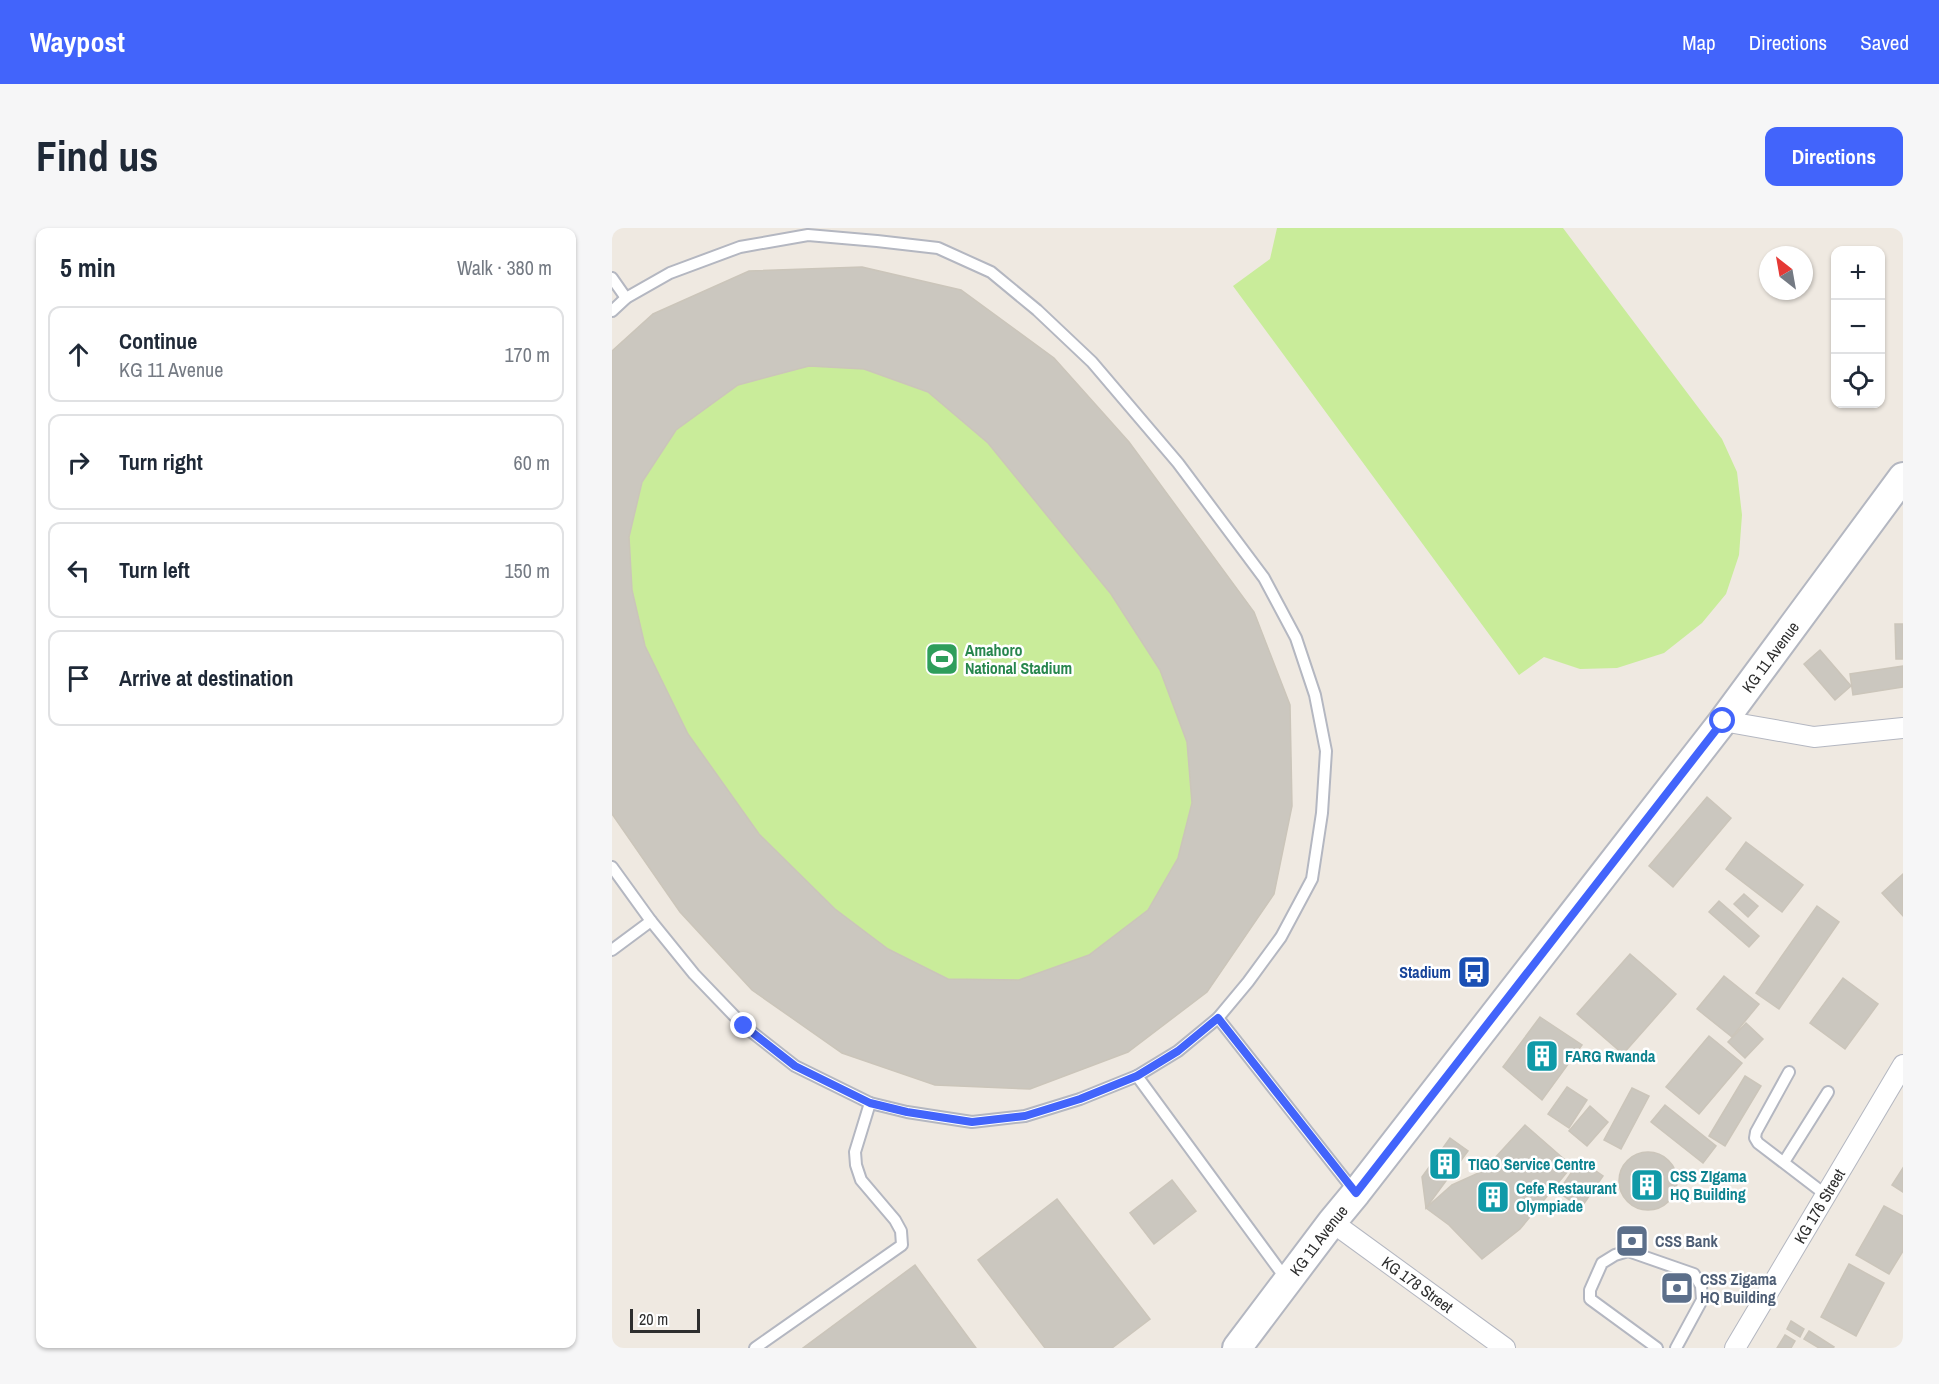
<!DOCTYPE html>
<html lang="en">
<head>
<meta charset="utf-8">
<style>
	body { margin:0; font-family:"Archivo Narrow",sans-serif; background:#f6f6f7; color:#1f2937 }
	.controls { position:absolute; right:18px; top:18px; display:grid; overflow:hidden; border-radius:12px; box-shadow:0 2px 4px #0004 }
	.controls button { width:54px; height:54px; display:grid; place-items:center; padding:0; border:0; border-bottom:2px solid #e0e1e3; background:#fff; color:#1f2937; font:30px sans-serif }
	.compass { position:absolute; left:1147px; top:18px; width:54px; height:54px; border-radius:50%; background:#fff; box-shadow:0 2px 4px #0004; rotate:329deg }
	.scale { position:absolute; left:18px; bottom:15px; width:70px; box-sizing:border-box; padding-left:6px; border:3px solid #2e2e2e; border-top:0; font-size:16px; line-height:21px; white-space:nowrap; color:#2e2e2e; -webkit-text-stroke:4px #fff; paint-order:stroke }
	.stop { position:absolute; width:18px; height:18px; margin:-14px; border:4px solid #4264fb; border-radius:50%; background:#fff }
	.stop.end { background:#4264fb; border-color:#fff; box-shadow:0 2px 6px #0008 }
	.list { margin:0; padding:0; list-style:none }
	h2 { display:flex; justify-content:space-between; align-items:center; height:78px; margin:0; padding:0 24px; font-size:26px }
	h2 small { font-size:20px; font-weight:400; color:#747a83 }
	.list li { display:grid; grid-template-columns:39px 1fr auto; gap:18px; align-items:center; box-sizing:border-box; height:96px; margin:0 12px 12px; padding:0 12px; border:2px solid #e0e1e3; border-radius:12px }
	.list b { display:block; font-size:22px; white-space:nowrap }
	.list p { margin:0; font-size:20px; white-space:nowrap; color:#747a83 }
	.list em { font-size:20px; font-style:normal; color:#747a83 }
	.icon { flex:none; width:33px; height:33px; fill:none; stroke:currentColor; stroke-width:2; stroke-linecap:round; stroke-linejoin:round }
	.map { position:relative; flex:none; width:1291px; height:1120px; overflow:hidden; border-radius:12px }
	header { display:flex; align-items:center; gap:36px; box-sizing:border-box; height:84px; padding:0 30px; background:#4264fb; color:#fff }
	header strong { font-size:28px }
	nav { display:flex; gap:33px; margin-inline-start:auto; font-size:21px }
	.intro { display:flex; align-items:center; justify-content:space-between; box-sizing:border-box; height:144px; padding:0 36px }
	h1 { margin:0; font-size:42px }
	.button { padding:15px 27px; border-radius:12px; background:#4264fb; color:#fff; font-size:21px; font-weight:700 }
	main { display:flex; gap:36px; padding:0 36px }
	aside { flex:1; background:#fff; border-radius:12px; box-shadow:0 2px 4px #0004 }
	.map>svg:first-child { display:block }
</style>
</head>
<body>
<header>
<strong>Waypost</strong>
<nav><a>Map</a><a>Directions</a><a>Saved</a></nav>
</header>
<div class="intro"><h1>Find us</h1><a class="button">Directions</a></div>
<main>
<aside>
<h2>5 min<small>Walk · 380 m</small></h2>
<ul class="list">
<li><svg class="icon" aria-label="ahead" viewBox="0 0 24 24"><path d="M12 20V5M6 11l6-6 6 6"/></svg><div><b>Continue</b><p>KG 11 Avenue</p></div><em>170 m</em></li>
<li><svg class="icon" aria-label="right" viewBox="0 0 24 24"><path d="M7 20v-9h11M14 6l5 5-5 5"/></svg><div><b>Turn right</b></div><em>60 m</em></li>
<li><svg class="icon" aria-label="left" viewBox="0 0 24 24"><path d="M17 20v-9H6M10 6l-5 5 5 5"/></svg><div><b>Turn left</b></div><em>150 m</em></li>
<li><svg class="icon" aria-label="arrive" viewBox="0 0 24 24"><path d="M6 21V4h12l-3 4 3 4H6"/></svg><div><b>Arrive at destination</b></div></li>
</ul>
</aside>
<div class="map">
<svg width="1291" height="1120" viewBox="0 0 1291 1120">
	<rect width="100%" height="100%" fill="#efe9e1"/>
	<g fill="#c9ec9a">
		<path d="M665,0H951L1110,211L1125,244L1130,287L1127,327L1114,366L1090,395L1052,425L1005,440L968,441L932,429L907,447L621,58L658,31Z"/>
		<path d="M250,39L517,214L642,384L678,477L680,578L662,666L595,764L516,824L418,861L323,857L230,825L140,762L68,684L0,586V123L41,86L137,43Z"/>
	</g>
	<g fill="#cbc7bf" stroke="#cbc5ba" stroke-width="1.5" fill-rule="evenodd">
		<path d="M250,39L349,62L442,130L517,214L642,384L678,477L680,578L662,666L595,764L516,824L418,861L323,857L230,825L140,762L68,684L0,586V123L41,86L137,43ZM197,138L252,141L316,164L376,215L499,366L548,442L575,514L580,575L566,630L536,682L477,727L407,752L336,751L276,721L223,681L147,606L76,506L33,418L20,362L17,309L30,254L64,202L126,157Z"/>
		<path d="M1283,396H1291V431H1284Z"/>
		<path d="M1208,422L1239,458L1223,472L1192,436Z"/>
		<path d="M1291,438V459L1241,467L1238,446Z"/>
		<path d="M1095,569L1119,590L1061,659L1037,638Z"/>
		<path d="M1134,614L1191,657L1170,684L1114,641Z"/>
		<path d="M1291,646V688L1270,665Z"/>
		<path d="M1132,666L1146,678L1136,689L1122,676Z"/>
		<path d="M1107,673L1147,708L1137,719L1097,684Z"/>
		<path d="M1205,678L1227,694L1167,781L1144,765Z"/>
		<path d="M1018,726L1064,766L1011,826L965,786Z"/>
		<path d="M1112,748L1147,776L1120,809L1085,781Z"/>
		<path d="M1231,750L1266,776L1233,821L1198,795Z"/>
		<path d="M928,789L970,817L930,872L891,839Z"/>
		<path d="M1134,795L1151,811L1133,830L1116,814Z"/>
		<path d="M1097,808L1130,835L1087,886L1054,859Z"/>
		<path d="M1133,848L1149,858L1113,918L1097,908Z"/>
		<path d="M955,859L975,872L957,900L936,886Z"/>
		<path d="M1020,860L1037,868L1009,921L992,912Z"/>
		<path d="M1053,877L1104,918L1091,935L1039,894Z"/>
		<path d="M978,878L996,894L975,918L957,903Z"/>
		<path d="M913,897L960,938L908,1001L870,1031L837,997L814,980L840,957L871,943Z"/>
		<path d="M838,910L856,923L814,980L810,949Z"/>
		<circle cx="1036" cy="953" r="29"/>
		<path d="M968,932L991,948L969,980L946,964Z"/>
		<path d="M1291,940V964L1280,957Z"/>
		<path d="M560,952L584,983L542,1016L518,985Z"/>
		<path d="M445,971L538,1091L500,1120H433L366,1032Z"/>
		<path d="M1272,978L1291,988V1023L1277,1046L1244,1027Z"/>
		<path d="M1237,1036L1272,1055L1244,1108L1209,1089Z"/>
		<path d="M303,1037L364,1120H191Z"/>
		<path d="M1179,1093L1192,1101L1188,1109L1175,1101Z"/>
		<path d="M1197,1103L1222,1119L1221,1120H1207L1192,1111Z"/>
		<path d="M1173,1107L1183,1113L1179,1120H1165Z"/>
	</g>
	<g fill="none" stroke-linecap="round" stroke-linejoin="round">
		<defs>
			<g id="service">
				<path d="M0,50L14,70"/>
				<path d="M0,83L14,70L58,45L128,19L196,7L265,13L326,20L379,44L425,82L480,134L566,235L652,350L684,410L703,467L714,523L710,585L700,651L669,709L636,754L606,790L566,823L525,848L468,871L413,888L360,894L295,884L258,875L183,838L132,798L82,746L39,693L0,639"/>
				<path d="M0,722L39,693"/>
				<path d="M606,790L743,964"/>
				<path d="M1177,844L1144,904L1143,910L1146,915L1214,967"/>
				<path d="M525,848L674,1051"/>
				<path d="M1172,934L1216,864"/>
				<path d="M143,1120L290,1017L289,1003L283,992L249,952L244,937L243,924L258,875"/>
				<path d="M1045,1120L978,1071V1062L990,1035L1003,1027L1016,1023L1082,1046L1089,1058L1090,1072L1064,1120"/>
			</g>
			<g id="minor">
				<path d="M1111,493L1202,509L1291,500"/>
				<path id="s1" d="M720,994L893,1120"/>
				<path id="s2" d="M1123,1120L1291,837"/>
			</g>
			<g id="secondary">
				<path id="s3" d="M625,1120L720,994L744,965L1111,493L1291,249"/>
			</g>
		</defs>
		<use href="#service" stroke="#b4b7c1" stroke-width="14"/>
		<use href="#minor" stroke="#b4b7c1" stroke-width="22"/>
		<use href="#secondary" stroke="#b4b7c1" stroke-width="32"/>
		<use href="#service" stroke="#fff" stroke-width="10"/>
		<use href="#minor" stroke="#fff" stroke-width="20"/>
		<use href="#secondary" stroke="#fff" stroke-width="28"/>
	</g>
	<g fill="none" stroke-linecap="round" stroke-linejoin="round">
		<path stroke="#4264fb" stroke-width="8" d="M132,798L183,838L258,875L295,884L360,894L413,888L468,871L525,848L566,823L606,790L744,965L1111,493"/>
	</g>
	<defs>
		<symbol id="stadium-square" viewBox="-11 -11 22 22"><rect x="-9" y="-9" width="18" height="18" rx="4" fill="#2e9e5b" stroke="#fff"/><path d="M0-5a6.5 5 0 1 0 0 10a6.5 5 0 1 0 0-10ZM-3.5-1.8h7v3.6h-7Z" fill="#fff"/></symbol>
		<symbol id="bus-square" viewBox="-11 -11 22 22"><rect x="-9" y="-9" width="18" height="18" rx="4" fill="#1a4fb4" stroke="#fff"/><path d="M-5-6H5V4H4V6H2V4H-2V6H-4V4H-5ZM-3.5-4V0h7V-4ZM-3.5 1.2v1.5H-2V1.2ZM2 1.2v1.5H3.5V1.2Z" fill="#fff"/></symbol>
		<symbol id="building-square" viewBox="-11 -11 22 22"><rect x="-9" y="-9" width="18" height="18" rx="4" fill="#0f9aa8" stroke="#fff"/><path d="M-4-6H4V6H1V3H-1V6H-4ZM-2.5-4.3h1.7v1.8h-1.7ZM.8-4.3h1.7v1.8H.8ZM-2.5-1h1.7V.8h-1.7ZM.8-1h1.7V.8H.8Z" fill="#fff"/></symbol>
		<symbol id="bank-square" viewBox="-11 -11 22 22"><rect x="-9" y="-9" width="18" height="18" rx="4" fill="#5c6f8a" stroke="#fff"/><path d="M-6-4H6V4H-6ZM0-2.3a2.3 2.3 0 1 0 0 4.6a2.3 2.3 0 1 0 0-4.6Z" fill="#fff"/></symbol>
	</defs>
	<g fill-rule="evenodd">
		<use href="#stadium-square" x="311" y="412" width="38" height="38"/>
		<use href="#bus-square" x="843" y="725" width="38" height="38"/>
		<use href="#building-square" x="911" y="809" width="38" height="38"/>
		<use href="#building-square" x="814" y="917" width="38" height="38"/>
		<use href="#building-square" x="1016" y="938" width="38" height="38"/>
		<use href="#building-square" x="862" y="950" width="38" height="38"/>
		<use href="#bank-square" x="1001" y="994" width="38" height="38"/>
		<use href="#bank-square" x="1046" y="1041" width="38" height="38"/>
	</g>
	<g text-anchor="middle" stroke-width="5" stroke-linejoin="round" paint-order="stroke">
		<g font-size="16" font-weight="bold" fill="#27864d" stroke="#fff" text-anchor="start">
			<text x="353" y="428">Amahoro<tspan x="353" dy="18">National Stadium</tspan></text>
		</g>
		<g font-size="16" fill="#2e2e2e" stroke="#fff">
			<text dy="6" stroke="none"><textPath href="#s3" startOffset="873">KG 11 Avenue</textPath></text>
			<text dy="6" stroke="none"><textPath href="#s2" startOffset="165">KG 176 Street</textPath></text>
			<text dy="6" stroke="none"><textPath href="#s3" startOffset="135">KG 11 Avenue</textPath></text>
			<text dy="6" stroke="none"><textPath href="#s1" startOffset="106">KG 178 Street</textPath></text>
		</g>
		<g font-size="16" font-weight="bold" fill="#164399" stroke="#fff" text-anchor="end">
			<text x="839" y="750">Stadium</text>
		</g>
		<g font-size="16" font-weight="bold" fill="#0d838f" stroke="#fff" text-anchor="start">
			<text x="953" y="834">FARG Rwanda</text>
			<text x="856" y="942">TIGO Service Centre</text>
			<text x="1058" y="954">CSS ZIgama<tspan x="1058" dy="18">HQ Building</tspan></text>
			<text x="904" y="966">Cefe Restaurant<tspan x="904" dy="18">Olympiade</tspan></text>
		</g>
		<g font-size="16" font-weight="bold" fill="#4e5e75" stroke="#fff" text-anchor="start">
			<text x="1043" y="1019">CSS Bank</text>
			<text x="1088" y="1057">CSS Zigama<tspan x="1088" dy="18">HQ Building</tspan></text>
		</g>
	</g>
</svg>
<div class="controls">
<button>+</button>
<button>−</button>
<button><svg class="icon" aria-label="locate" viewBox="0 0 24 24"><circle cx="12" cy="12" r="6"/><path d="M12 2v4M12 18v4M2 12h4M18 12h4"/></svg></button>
</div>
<svg class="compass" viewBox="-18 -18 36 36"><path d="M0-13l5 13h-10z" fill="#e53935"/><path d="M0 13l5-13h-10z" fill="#747a83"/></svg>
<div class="scale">20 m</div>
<div class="stop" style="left:1111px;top:493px"></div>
<div class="stop end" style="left:132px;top:798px"></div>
</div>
</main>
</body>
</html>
